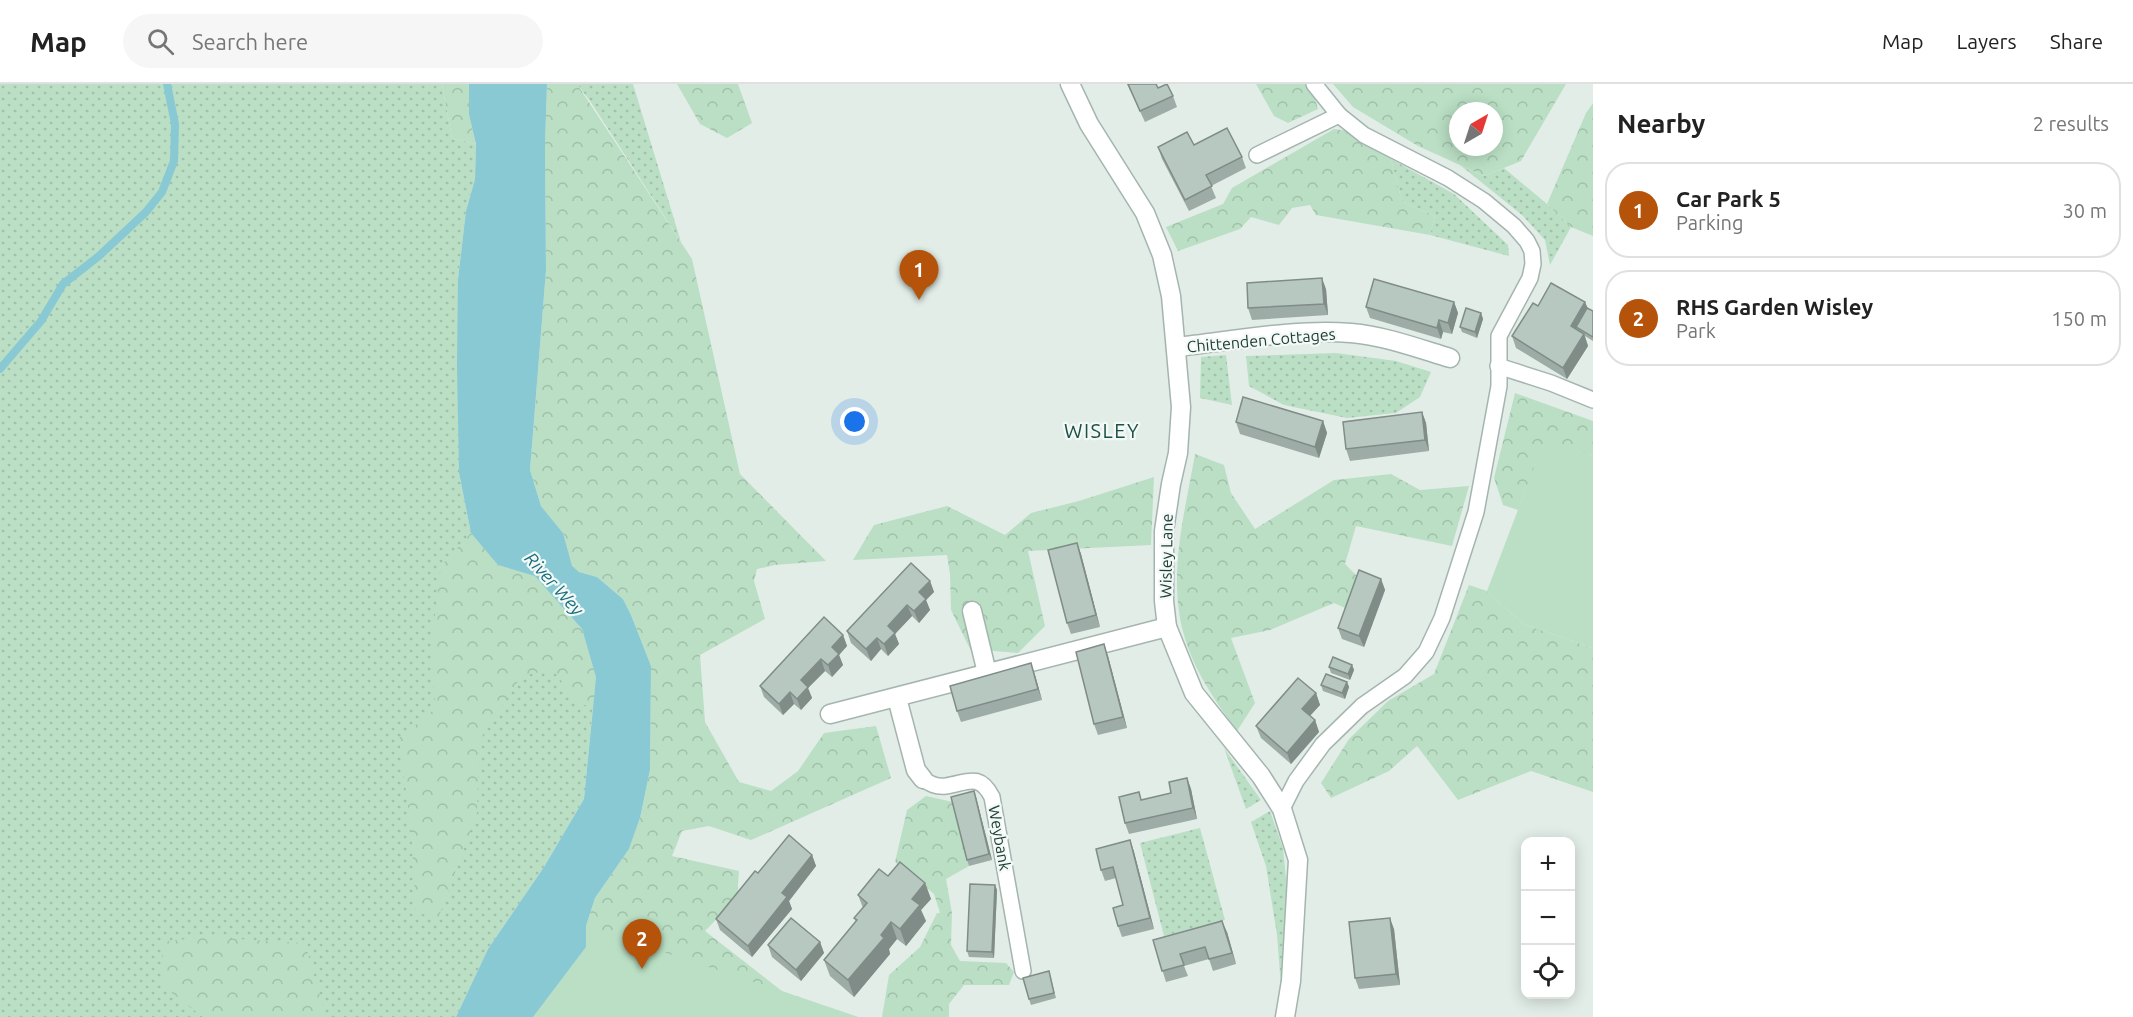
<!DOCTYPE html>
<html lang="en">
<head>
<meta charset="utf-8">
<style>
	body { margin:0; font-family:Ubuntu,sans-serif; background:#f6f6f6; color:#222 }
	.controls { position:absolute; right:18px; bottom:18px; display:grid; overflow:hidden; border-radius:12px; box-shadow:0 3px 15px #0003 }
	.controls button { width:54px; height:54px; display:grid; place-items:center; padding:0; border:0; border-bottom:2px solid #e0e0e0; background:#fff; color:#222; font:30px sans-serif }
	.compass { position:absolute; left:1449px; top:18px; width:54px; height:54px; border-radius:50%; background:#fff; box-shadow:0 3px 15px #0003; rotate:39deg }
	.you { position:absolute; left:855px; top:338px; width:21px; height:21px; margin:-15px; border:4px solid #fff; border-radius:50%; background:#1a73e8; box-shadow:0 0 0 9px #1a73e833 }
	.badge { display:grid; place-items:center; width:39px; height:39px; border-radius:50%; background:#b45309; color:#fff; font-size:20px; font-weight:700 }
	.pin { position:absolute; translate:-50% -50px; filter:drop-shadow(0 2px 3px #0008) }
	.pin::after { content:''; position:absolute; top:32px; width:21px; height:18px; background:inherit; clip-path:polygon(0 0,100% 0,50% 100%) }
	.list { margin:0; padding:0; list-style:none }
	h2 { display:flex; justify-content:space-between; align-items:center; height:78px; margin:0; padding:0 24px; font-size:26px }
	h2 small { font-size:20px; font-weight:400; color:#767676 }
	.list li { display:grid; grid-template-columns:39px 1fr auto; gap:18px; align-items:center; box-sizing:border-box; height:96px; margin:0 12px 12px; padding:0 12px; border:2px solid #e0e0e0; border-radius:24px }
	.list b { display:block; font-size:22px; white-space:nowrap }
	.list p { margin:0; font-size:20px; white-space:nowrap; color:#767676 }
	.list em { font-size:20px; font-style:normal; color:#767676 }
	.icon { flex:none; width:33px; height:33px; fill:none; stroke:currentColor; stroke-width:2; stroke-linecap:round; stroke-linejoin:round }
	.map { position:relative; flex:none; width:1593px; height:933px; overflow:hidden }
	header { display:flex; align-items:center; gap:36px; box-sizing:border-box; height:84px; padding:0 30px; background:#fff; border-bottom:2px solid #e0e0e0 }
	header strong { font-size:28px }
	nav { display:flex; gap:33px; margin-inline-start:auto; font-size:21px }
	.search { width:420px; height:54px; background:#f6f6f6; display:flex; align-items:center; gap:15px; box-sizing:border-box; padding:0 21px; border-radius:33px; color:#767676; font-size:22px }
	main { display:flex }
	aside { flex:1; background:#fff }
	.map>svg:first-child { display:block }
</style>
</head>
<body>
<header>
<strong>Map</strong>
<div class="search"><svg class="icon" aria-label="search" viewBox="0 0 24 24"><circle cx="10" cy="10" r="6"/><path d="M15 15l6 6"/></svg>Search here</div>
<nav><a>Map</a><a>Layers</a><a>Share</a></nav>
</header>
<main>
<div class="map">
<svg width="1593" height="933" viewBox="0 0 1593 933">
	<defs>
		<pattern id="grass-dots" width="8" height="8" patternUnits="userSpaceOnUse" patternTransform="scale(1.5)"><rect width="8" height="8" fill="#badfc4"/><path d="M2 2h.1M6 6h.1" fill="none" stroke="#a0c0a9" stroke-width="1.8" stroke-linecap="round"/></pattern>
		<pattern id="forest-crowns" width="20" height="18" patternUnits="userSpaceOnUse" patternTransform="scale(1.5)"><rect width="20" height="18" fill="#badfc4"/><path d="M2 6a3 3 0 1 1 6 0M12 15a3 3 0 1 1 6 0" fill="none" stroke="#a0c0a9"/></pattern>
	</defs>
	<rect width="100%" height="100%" fill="#e2ede8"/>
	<g fill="url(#grass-dots)">
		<path d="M0,0H442L452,54L476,60L475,95L466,127L458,195L459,389L471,449L596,592L584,715L544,783L488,865L456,933H0Z"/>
		<path d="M577,0H633L681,158L590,17Z"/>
		<path d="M1391,75L1454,110L1508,161L1509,172L1430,151L1435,132L1402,118Z"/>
		<path d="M1460,81L1484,92L1504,84L1547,120L1571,143L1550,181L1545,156L1522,131Z"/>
		<path d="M1336,269L1396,277L1431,288L1420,313L1396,329L1347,334L1284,321L1249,302L1246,272Z"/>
		<path d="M1226,271L1232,321L1200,314L1201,273Z"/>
		<path d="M1224,664L1261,716L1246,725Z"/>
		<path d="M1270,727L1283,764L1287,804L1281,902L1277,851L1266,782L1251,738Z"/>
		<path d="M1200,744L1225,836L1164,852L1140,759Z"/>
	</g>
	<g fill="url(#forest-crowns)" fill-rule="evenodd">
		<path d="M442,0H469V31L476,60L452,54Z"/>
		<path d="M547,0H577L692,175L740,390L826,477L775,481L757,485L754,497L765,535L700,571L705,638L739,698L771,707L798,687L824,649L876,642L891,694L751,756L709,742L682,747L672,772L739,787L737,814L705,847L782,907L858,933H533L586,863V842L595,814L629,765L640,734L650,686L651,582L631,531L623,515L597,493L579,488L571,482L563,449L541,422L530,386L546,186L545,61Z"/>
		<path d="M677,0H738L752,39L727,54L700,40Z"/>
		<path d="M1256,0H1305L1313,7L1318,25L1288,39L1274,32Z"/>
		<path d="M1333,0H1566L1521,77L1484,92L1418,62L1353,23ZM1458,27H1494V63H1458Z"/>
		<path d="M1593,19V152L1571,143L1547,120L1586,29Z"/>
		<path d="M1334,45L1349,47L1391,75L1402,118L1435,132L1430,151L1316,131L1310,121L1292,124L1279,141L1251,133L1240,145L1178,167L1166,143L1223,120L1232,104Z"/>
		<path d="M1515,309L1593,337V372L1545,356L1518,426L1503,421L1494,394Z"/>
		<path d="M1195,370L1224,381L1231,409L1255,445L1334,396L1391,390L1420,406L1469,402L1452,462L1356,442L1345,480L1363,498L1352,527L1334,519L1270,546L1231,554L1255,619L1237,647C1216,618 1194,587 1184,551C1167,492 1185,428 1195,370Z"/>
		<path d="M1154,393L1151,461L1028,467L1045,542L1018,569L970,565L951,526L950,490L947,471L853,476L874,441L947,422L1005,451L1031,429L1079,417Z"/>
		<path d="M471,449L498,481L535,491L582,545L596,592L593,623L576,619L554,586L522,591L479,657L477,729L438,835L416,828L411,745L399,654L435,625L432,555L441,482Z"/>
		<path d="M1469,501L1487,507L1523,540L1593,564V708L1531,687L1458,716L1417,662L1389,687L1331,714L1321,699L1349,655L1388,617L1434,590Z"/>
		<path d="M926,712L953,718L969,782L946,795L952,829L951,861L960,877L1006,879L1014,888L1009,901H964L949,920V933H882L889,891L920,863L937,829H940L934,810L895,778L907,726Z"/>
		<path d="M203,853L305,859L326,933H203L164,903L161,858Z"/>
	</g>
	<g fill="#badfc4">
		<path d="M1545,355L1593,372V564L1523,540L1487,507Z"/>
		<path d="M586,842L858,933H533L586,863Z"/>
	</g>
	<path fill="#88c9d4" d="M469,0H547L545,61L546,186L530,386L541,422L563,449L572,482L579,488L597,493L623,515L631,531L651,582L650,686L640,734L629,765L595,814L586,842V863L533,933H456L488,865L544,783L584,715L596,593L582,545L535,492L498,481L471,449L459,389L457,281L458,195L466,127L475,95L476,60L469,31Z"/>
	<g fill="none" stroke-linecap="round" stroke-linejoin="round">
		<path stroke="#88c9d4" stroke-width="8" d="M0,285L41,237L63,200L99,172L146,128L162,108L174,77L175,40L167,0"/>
		<defs>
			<g id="service">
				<path d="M1314,0L1339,31"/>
				<path d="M1257,71L1339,31L1364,51L1448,94L1484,117L1514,142L1527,157L1532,167L1533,180L1530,194L1499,252V302L1476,428L1442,534L1426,568L1405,592L1362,622L1323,660L1296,697L1282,725"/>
				<path d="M1498,282L1551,299L1593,316"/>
				<path d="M923,695C930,700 936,703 946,702C967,699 979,688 992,713L1023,887"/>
			</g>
			<g id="minor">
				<path d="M1070,0L1089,40L1145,129L1162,171L1171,212L1181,323L1178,369L1171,400L1164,447V517L1167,543L1194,609L1261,692L1282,725L1298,776L1291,897L1285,933"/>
				<path d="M1177,263C1232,257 1297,244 1351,249C1385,252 1417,264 1450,274"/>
				<path d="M972,527L987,589"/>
				<path d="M897,614L916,686L923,695"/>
				<path d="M830,630L1167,543"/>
			</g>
		</defs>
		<use href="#service" stroke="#a4b5af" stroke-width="18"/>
		<use href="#minor" stroke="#a4b5af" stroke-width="21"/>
		<use href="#service" stroke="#fff" stroke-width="15"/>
		<use href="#minor" stroke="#fff" stroke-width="18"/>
	</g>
	<g fill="#9daca6">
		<path d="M1127,0H1156L1158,4L1173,12L1177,23L1145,38Z"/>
		<path d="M1194,61L1242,73L1246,84L1211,102L1216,114L1189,127L1162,75L1158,63Z"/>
		<path d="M1326,205L1328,231L1252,236L1248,224Z"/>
		<path d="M1454,218L1458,229L1452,250L1443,248L1441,255L1370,234L1366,223Z"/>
		<path d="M1585,218L1587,224L1593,227V257L1585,252L1588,262L1567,295L1516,264L1512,252Z"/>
		<path d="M1481,229L1483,235L1477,254L1462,248L1460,243Z"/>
		<path d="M1422,328L1426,339L1429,367L1350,377L1346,365Z"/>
		<path d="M1323,337L1327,349L1319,374L1240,350L1236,338Z"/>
		<path d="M1077,459L1081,470L1100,543L1071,550L1067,539Z"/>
		<path d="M1381,495L1385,506L1364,563L1342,555L1338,544Z"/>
		<path d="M930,497L934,508L926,516L930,526L919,539L912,532L895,550L899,560L888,572L881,565L871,577L851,559L847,547Z"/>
		<path d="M843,551L847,562L839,571L843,581L832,593L825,587L808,604L812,614L801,626L794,620L783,631L764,613L760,602Z"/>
		<path d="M1108,572L1127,644L1098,651L1094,640Z"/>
		<path d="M1352,581L1354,586L1350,596L1331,589L1329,583Z"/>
		<path d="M1035,591L1042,616L961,638L957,627Z"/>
		<path d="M1347,598L1349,603L1345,615L1323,607L1321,601Z"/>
		<path d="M1316,609L1320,621L1310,632L1315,636L1319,648L1291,680L1261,654L1256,642Z"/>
		<path d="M1187,694L1191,705L1197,735L1129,750L1125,739L1142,716L1171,709Z"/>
		<path d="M976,713L992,776L969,782L967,776Z"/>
		<path d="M1130,756L1134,768L1154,845L1122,853L1118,842L1123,821L1116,794L1105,797L1101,786Z"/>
		<path d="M812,771L816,782L789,817L792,825L752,873L720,846L716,835L758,789Z"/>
		<path d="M888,792L925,799L931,815L921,826L926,837L906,862L897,855L889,865L890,870L854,913L830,892L824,876L856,838L854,834L863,824L858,811Z"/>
		<path d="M995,801L997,806L994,874L969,873L967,867Z"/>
		<path d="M1394,845L1400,901L1359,905L1355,894Z"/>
		<path d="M1227,848L1236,880L1213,887L1209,875L1184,882L1188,892L1166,898L1153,856Z"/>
		<path d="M820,858L824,869L801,897L772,873L768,861Z"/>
		<path d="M1049,887L1056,914L1031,921L1029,915Z"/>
	</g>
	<g fill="#808c87">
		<path d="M1322,194L1326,205L1328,231L1324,220Z"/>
		<path d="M1454,218L1458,229L1452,250L1448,239Z"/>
		<path d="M1585,218L1590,229L1576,243L1578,249L1571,242Z"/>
		<path d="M1481,229L1483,235L1477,254L1475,248Z"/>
		<path d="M1439,236L1443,248L1441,255L1437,244Z"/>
		<path d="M1584,250L1588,262L1567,295L1563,284Z"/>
		<path d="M1422,328L1426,339L1429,367L1425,356Z"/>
		<path d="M1323,337L1327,349L1319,374L1315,363Z"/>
		<path d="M1077,459L1081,470L1100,543L1096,531Z"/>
		<path d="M1381,495L1385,506L1364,563L1359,552Z"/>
		<path d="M930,497L934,508L926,516L930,526L919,539L914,527L919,508Z"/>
		<path d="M907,521L912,532L895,550L899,560L888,572L884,560L888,542Z"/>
		<path d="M843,551L847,562L839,571L843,581L832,593L828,581L832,563Z"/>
		<path d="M877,554L881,565L871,577L866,565Z"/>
		<path d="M1104,560L1108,572L1127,644L1123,633Z"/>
		<path d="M821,575L825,587L808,604L812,614L801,626L797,615L801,596Z"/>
		<path d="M1031,579L1035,591L1042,616L1038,605Z"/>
		<path d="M1352,581L1354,586L1350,596L1348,590Z"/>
		<path d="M1347,598L1349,603L1345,615L1342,609Z"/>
		<path d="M790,608L794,620L783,631L779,620Z"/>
		<path d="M1316,609L1320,621L1306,636L1302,625Z"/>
		<path d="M1315,636L1319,648L1291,680L1287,669Z"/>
		<path d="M1187,694L1191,705L1197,735L1193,724Z"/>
		<path d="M974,707L976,713L992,776L989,770Z"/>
		<path d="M1130,756L1134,768L1154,845L1150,834Z"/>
		<path d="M812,771L816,782L789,817L792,825L752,873L748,862L782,809Z"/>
		<path d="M925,799L931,815L921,826L926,837L906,862L900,845L912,815Z"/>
		<path d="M995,801L997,806L994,874L992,868Z"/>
		<path d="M1390,834L1394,845L1400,901L1396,890Z"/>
		<path d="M1222,837L1227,848L1236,880L1232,869Z"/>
		<path d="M891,838L897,855L889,865L890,870L854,913L848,896L881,851Z"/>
		<path d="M820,858L824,869L801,897L796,886Z"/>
	</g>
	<g fill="#b7c8c1" stroke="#808c87" stroke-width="1.5">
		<path d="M1128,0H1156L1158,4L1167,0L1173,12L1140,27Z"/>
		<path d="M1227,44L1242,73L1206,91L1212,102L1185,116L1158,63L1187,48L1194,61Z"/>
		<path d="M1322,194L1324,220L1248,224L1247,199Z"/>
		<path d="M1374,195L1454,218L1448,239L1439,236L1437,244L1366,223Z"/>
		<path d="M1551,199L1585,218L1571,242L1584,250L1563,284L1512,252L1533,219L1538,222Z"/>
		<path d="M1466,224L1481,229L1475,248L1460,243Z"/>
		<path d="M1587,224L1593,227V253L1576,243Z"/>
		<path d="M1243,313L1323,337L1315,363L1236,338Z"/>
		<path d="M1422,328L1425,356L1346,365L1343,338Z"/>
		<path d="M1077,459L1096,531L1067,539L1048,466Z"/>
		<path d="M911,479L930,497L919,508L926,515L914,527L907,521L888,542L895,549L884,560L877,554L866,565L847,547Z"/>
		<path d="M1359,486L1381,495L1359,552L1338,544Z"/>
		<path d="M824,533L843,551L832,563L839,570L828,581L821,575L801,596L808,603L797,615L790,608L779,620L760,602Z"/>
		<path d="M1104,560L1123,633L1094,640L1076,568Z"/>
		<path d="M1333,573L1352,581L1348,590L1329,583Z"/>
		<path d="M1031,579L1038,605L957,627L950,602Z"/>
		<path d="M1326,590L1347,598L1342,609L1321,601Z"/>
		<path d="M1298,594L1316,609L1302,625L1315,636L1287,669L1256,642Z"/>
		<path d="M1187,694L1193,724L1125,739L1119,713L1139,708L1141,716L1171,709L1169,698Z"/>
		<path d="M974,707L989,770L967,776L951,713Z"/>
		<path d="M789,751L812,771L782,809L787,813L748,862L716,835L755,787L758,789Z"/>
		<path d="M1130,756L1150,834L1118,842L1113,824L1123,821L1113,783L1101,786L1096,765Z"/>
		<path d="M900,778L925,799L912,815L920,821L900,845L891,838L881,851L884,854L848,896L824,876L857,836L854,834L867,819L858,811L879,785L888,792Z"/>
		<path d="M970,800L995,801L992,868L967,867Z"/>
		<path d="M791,834L820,858L796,886L768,861Z"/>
		<path d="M1390,834L1396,890L1355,894L1349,838Z"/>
		<path d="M1222,837L1232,869L1209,875L1205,863L1180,870L1184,881L1162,887L1153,856Z"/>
		<path d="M1049,887L1054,909L1029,915L1023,894Z"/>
	</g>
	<g text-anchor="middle" stroke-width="4.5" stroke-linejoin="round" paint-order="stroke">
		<g font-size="16" fill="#213f36" stroke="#f3f9f6">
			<text transform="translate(1261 256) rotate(-5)" y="6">Chittenden Cottages</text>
			<text transform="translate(1166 472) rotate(-89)" y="6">Wisley Lane</text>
			<text transform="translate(1000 754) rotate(80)" y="6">Weybank</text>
		</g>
		<g font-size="18" font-style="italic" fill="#196d7d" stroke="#f3f9f6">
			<text transform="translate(554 500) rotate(48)" y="6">River Wey</text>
		</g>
		<g font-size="20" letter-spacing="1.5" fill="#1d5144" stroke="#f3f9f6">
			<text x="1102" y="354">WISLEY</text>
		</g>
	</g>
</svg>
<div class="controls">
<button>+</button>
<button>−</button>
<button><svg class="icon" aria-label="locate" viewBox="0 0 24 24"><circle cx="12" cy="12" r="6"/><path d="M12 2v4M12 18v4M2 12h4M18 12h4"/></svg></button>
</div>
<svg class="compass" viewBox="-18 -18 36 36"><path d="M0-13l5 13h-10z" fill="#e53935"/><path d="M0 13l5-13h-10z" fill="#767676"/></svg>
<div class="you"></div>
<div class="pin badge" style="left:919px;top:216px">1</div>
<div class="pin badge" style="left:642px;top:885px">2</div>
</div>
<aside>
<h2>Nearby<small>2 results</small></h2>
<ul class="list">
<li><span class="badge">1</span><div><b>Car Park 5</b><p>Parking</p></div><em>30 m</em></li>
<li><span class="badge">2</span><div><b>RHS Garden Wisley</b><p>Park</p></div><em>150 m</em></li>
</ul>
</aside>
</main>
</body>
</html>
